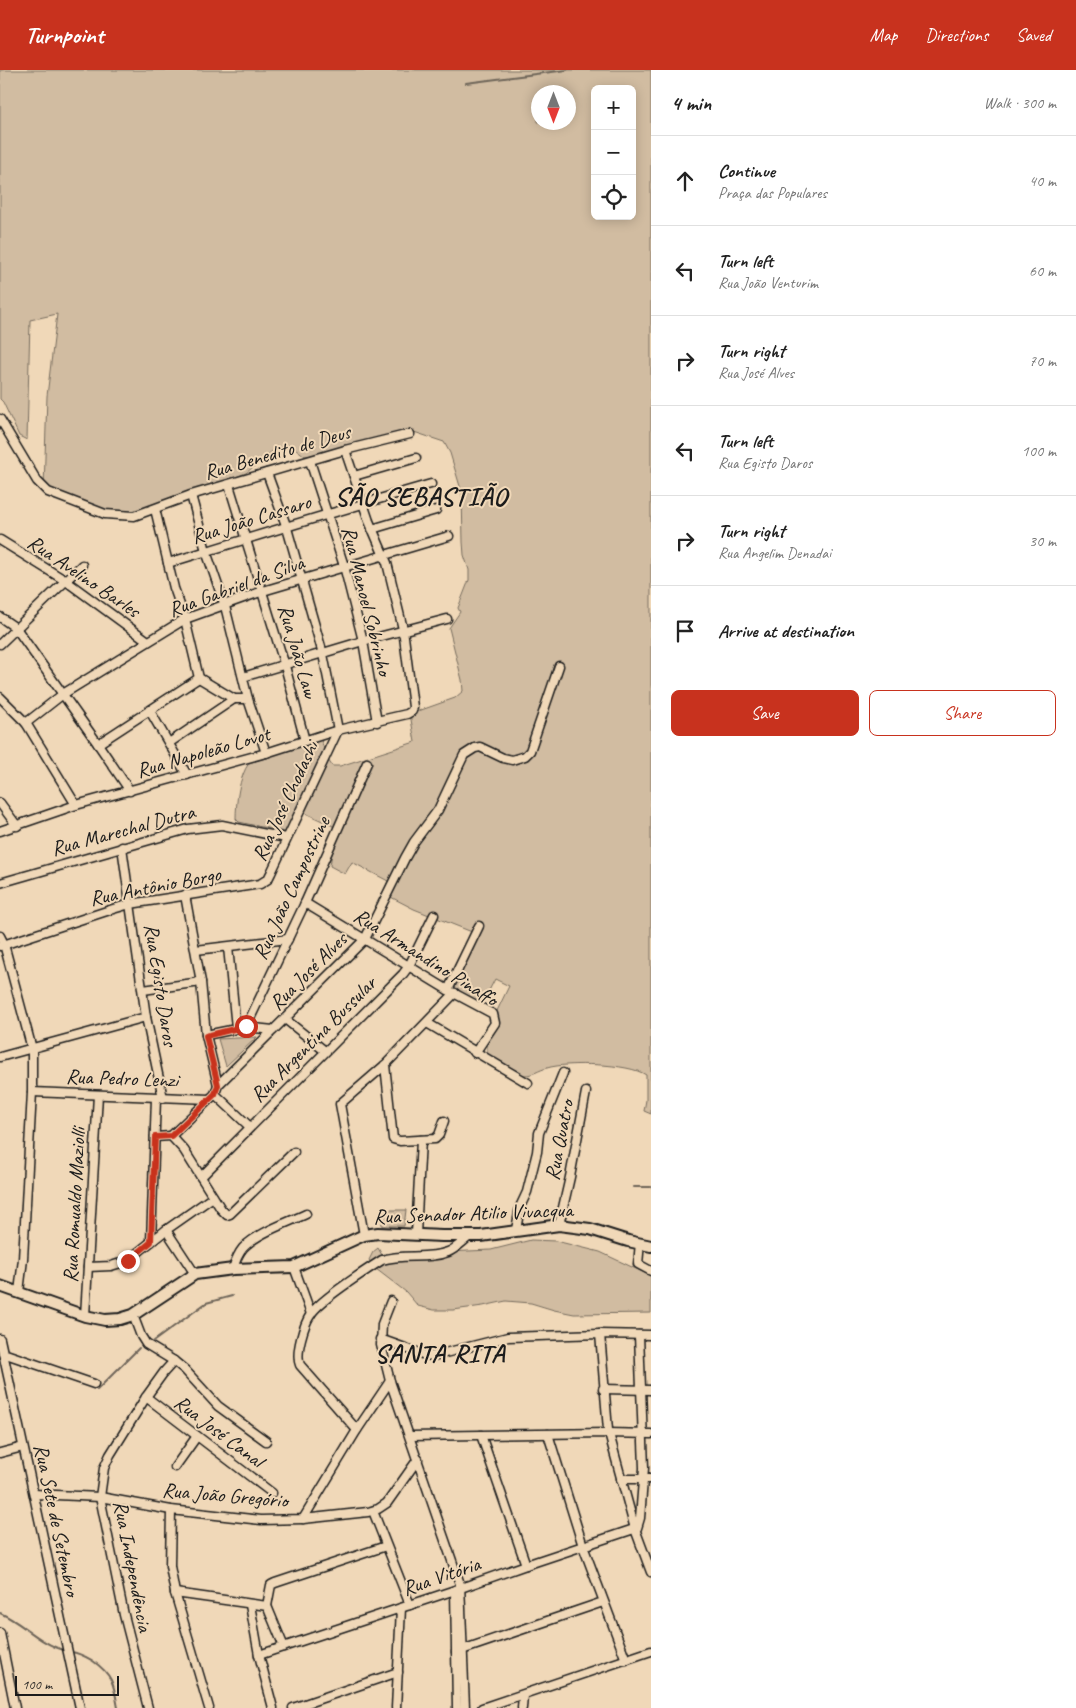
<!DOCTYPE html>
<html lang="en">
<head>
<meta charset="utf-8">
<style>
	body { margin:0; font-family:Caveat,sans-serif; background:#f6f6f6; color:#222 }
	.controls { position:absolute; right:15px; top:15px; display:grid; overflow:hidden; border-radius:8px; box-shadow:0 2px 12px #0003 }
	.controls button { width:45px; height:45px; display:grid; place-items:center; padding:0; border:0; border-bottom:1px solid #e0e0e0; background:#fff; color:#222; font:25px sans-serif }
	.compass { position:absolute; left:531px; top:15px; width:45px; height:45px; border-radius:50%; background:#fff; box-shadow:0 2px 12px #0003; rotate:180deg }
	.scale { position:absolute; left:15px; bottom:12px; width:104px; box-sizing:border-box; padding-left:5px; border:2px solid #1c1c1c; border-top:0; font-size:14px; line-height:18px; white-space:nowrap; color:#1c1c1c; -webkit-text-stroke:4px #f0d8b8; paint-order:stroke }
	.stop { position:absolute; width:15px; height:15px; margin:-11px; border:4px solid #c8321e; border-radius:50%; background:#fff }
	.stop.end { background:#c8321e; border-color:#fff; box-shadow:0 1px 5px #0008 }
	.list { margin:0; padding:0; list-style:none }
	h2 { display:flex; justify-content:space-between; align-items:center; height:65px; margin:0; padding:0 20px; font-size:21px }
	h2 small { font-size:16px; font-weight:400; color:#767676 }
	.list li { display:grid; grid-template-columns:32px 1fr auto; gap:15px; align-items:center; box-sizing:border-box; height:90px; padding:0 20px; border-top:1px solid #e0e0e0 }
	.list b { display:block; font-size:19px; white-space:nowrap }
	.list p { margin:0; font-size:16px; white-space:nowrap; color:#767676 }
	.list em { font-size:16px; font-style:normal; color:#767676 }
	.actions { display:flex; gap:10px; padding:15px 20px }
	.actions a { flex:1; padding:11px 0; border:1px solid #c8321e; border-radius:8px; text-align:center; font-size:18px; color:#c8321e }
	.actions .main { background:#c8321e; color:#fff }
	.icon { flex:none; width:28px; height:28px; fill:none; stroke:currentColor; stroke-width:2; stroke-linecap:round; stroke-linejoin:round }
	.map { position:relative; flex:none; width:651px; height:1638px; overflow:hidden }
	header { display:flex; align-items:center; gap:30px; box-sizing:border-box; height:70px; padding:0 25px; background:#c8321e; color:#fff }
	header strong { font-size:24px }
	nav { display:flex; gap:28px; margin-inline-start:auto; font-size:18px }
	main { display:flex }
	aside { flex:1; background:#fff }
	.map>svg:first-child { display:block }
</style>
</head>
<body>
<header>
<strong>Turnpoint</strong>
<nav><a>Map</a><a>Directions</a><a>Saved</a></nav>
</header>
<main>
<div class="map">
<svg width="651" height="1638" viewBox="0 0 651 1638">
	<rect width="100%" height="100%" fill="#f0d8b8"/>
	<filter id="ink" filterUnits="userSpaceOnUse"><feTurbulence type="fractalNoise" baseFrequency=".02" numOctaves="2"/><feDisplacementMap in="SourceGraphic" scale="10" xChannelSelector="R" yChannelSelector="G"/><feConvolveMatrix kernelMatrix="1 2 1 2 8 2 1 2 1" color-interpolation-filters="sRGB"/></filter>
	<g filter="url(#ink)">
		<g fill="#d1bca1" stroke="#766c5e" fill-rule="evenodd">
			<path d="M0,0H651V1044L644,1041L646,1030V1005C629,993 566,992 547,998C539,1000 533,1005 525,1005C512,1004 500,995 489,989C483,972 491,965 499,950L496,943L509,916L495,909L482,934L448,918L472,862L414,839L383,823L388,811L352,792L345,804L330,796L335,763L333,756L303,742L289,763L239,752L236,749C236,732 239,707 249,693L321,670L327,688L332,696H340L415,672L410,644L455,628L463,621L462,610L449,558L460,542L458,538L469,510V500L464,485L463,472L462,423L450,383L444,372L414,362H399L317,385L305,386L291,375L276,378L246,403L225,411L219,412L213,421L140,447L119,450L84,437L44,418L47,326L57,244L30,250L27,370L19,366L3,332L0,329ZM595,19H632V146H595ZM538,22H568V52H538Z"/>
			<path d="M257,967L226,996L218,969Z"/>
			<path d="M382,1140H406L404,1156H382Z"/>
			<path d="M531,1170L556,1171L600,1182L651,1206V1243L574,1244L554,1240L531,1233L506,1231L483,1236L453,1240H434L418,1236L406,1222L376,1199L369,1190L373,1182L378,1178L382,1185L386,1188L401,1184L491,1180Z"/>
		</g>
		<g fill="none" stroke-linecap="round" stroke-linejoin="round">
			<g stroke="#6e6559" stroke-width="2">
				<path d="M466,13L567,0"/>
				<path d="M634,1117H651"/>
				<path d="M154,1271L206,1233L232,1226"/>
				<path d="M97,1320L139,1278"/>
				<path d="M0,1543C23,1553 40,1574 64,1580"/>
				<path d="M71,1582C80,1583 86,1587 93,1591C113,1605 114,1615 118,1638"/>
			</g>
			<defs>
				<g id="street">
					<path d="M0,349L37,411L48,422L105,444L134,446L191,425L345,380L410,364"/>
					<path d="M310,391L344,496L363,571L377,652"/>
					<path d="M354,406L416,388"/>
					<path d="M229,415L285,596L305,671"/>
					<path d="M191,425L206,481L225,536L248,629L266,683"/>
					<path d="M155,439L174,518L185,549L199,608L234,629H248"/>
					<path d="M372,459L436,440"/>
					<path d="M0,470L66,511L148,571"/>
					<path d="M168,493C256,466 343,439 431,414"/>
					<path d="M0,547L16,558L98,674L130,721"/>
					<path d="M0,574L82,495"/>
					<path d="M243,607L363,571L447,549"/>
					<path d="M0,627L26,653L76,735"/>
					<path d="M150,641L187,705"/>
					<path d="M26,653L63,624L185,549L263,521L449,466"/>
					<path d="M169,673L234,629"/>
					<path d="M98,674L199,608"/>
					<path d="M0,733L17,756"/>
					<path d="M0,761L76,735L266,683L338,660L407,644L412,641L413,637L403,559L387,493L369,451L345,380"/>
					<path d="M122,777L146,947L163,1028"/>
					<path d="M0,813L188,759L222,755L286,768"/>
					<path d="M185,825L201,912L206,965L218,1015"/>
					<path d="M305,833L448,920L493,944L495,953L475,983"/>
					<path d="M0,866L4,874L32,979V1022L23,1189L19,1222"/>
					<path d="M0,876L113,839L130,834L260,814L268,809L271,803L338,660L323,584L287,458L267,403"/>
					<path d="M228,877L236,958"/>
					<path d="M196,880L288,869"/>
					<path d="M143,920L201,912"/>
					<path d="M448,920L479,856"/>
					<path d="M285,949L325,981"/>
					<path d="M427,953L528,1013"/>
					<path d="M246,957L305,833L367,693"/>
					<path d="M206,965L246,957L273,960"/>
					<path d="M0,987L146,947"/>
					<path d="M385,995L393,1069L400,1071L435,1069L439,1065L444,1051"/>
					<path d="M32,1022L209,1029"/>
					<path d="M215,1024L250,1057"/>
					<path d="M171,1066L215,1024L218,1015L365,869L405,788L414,772L438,740L464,685L475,678L480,677L503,688L512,690L525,686L530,681L559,596"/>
					<path d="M155,1067L171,1066L184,1080L221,1139L227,1145L230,1144L294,1082"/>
					<path d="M201,1107L403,904L409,896L434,845"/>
					<path d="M559,1155L570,1107L586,1022"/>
					<path d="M166,1160L195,1204"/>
					<path d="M516,1160L520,1137L527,1122L537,1082L539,1063L563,1003"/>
					<path d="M416,1164L421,1070"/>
					<path d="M364,1165L340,1034L385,995L455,923"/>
					<path d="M151,1172L156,1028"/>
					<path d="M640,1173L638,1194L651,1201"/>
					<path d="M88,1197L111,1196L127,1191L166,1160L213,1127"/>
					<path d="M294,1197L311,1244"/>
					<path d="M233,1199C235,1192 238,1184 243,1178C257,1163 287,1153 306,1144"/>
					<path d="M391,1231L382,1254L381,1275L390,1311L460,1514L465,1638"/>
					<path d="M133,1245L141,1266L146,1274L174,1291L185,1300L218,1336L266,1371"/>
					<path d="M85,1246L98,1025"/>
					<path d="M600,1264L608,1360L635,1459L651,1502"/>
					<path d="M0,1269L80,1638"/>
					<path d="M380,1269L425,1285L433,1286L508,1267L600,1264L651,1265"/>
					<path d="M3,1283L94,1314"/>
					<path d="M603,1319L651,1320"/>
					<path d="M146,1327L272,1423"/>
					<path d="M357,1360L300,1295C295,1283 304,1254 311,1244C319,1231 368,1199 382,1190C403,1183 427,1190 448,1182C456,1179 463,1171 470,1166"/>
					<path d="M548,1364L583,1476L626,1590"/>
					<path d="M481,1365L526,1495"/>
					<path d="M410,1366L608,1363L651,1364"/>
					<path d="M0,1383L23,1377"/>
					<path d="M175,1397L197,1366"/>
					<path d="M621,1409H651"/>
					<path d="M34,1424L100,1427L171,1440L261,1450L303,1449L368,1442L378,1439L387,1433L418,1389"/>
					<path d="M171,1440L170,1496L175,1523L209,1638"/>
					<path d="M373,1441L410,1535"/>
					<path d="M303,1449L357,1360L390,1311"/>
					<path d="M455,1520L457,1638"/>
					<path d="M175,1523L267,1536L271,1515L275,1513L386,1476"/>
					<path d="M250,1535L259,1585L273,1638"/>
					<path d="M267,1536L284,1577"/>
					<path d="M0,1563L15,1638"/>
					<path d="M456,1582L603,1532"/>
					<path d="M259,1585L455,1520L526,1495L637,1458L640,1448L644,1398L639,1265"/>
					<path d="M148,1638L124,1545L100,1427L104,1398L110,1385L146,1327L164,1302L174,1291"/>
					<path d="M293,1638L398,1602"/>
					<path d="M396,1638L401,1538"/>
					<path d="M482,1638L651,1581"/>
					<path d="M522,1638L523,1625"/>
				</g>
				<path id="secondary" d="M0,1216L85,1246L105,1250L120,1249L133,1245L195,1204L233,1199L294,1197L364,1165L378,1163L442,1166H481L559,1155L590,1159L628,1171L651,1176"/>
			</defs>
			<use href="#street" stroke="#1c1c1c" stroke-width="11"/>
			<use href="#secondary" stroke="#1c1c1c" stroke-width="14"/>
			<use href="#street" stroke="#f0d8b8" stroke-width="8"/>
			<use href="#secondary" stroke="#f0d8b8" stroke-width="10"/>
		</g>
	</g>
	<g fill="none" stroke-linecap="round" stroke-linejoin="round" filter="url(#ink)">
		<path stroke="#c8321e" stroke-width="6" d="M128,1191L151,1172L155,1067L171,1066L215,1024L218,1015L206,966L246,956"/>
	</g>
	<g text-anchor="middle" stroke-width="4" stroke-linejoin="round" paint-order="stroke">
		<g font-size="21" fill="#1c1c1c" stroke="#f0d8b8">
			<text transform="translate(277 382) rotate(-16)" y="7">Rua Benedito de Deus</text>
			<text transform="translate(251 449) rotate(-17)" y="7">Rua João Cassaro</text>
			<text transform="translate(84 506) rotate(34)" y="7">Rua Avelino Barles</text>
			<text transform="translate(236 516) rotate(-20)" y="7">Rua Gabriel da Silva</text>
			<text transform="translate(367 531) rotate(76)" y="7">Rua Manoel Sobrinho</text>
			<text transform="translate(298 581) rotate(74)" y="7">Rua João Law</text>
			<text transform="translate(203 682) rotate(-16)" y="7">Rua Napoleão Lovot</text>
			<text transform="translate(285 731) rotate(-65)" y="7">Rua José Chodashi</text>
			<text transform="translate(123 760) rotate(-15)" y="7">Rua Marechal Dutra</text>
			<text transform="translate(155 816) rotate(-11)" y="7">Rua Antônio Borgo</text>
			<text transform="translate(291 818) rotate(-65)" y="7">Rua João Campostrine</text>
			<text transform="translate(426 887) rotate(32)" y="7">Rua Armandino Pinaffo</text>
			<text transform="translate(308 901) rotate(-45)" y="7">Rua José Alves</text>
			<text transform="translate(161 915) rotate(81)" y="7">Rua Egisto Daros</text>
			<text transform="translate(313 969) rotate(-45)" y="7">Rua Argentina Bussular</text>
			<text transform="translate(122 1008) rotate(2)" y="7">Rua Pedro Lenzi</text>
			<text transform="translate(559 1070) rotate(-79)" y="7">Rua Quatro</text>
			<text transform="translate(74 1135) rotate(-87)" y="7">Rua Romualdo Maziolli</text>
			<text transform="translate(473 1143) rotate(-2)" y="7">Rua Senador Atilio Vivacqua</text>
			<text transform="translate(219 1361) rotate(37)" y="7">Rua José Canal</text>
			<text transform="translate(225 1425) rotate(5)" y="7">Rua João Gregório</text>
			<text transform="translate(57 1450) rotate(78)" y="7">Rua Sete de Setembro</text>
			<text transform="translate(133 1496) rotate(79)" y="7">Rua Independência</text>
			<text transform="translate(441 1506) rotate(-19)" y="7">Rua Vitória</text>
		</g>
		<g font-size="26" font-weight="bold" letter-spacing="1" fill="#1c1c1c" stroke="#f0d8b8">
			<text x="421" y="435">SÃO SEBASTIÃO</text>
			<text x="440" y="1292">SANTA RITA</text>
		</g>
	</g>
</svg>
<div class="controls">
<button>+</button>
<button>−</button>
<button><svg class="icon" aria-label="locate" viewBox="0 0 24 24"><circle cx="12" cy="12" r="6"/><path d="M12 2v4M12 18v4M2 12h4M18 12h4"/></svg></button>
</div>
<svg class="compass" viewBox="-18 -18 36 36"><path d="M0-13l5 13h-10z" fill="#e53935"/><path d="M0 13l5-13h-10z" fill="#767676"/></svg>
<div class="scale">100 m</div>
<div class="stop" style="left:246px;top:956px"></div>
<div class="stop end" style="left:128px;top:1191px"></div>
</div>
<aside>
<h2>4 min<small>Walk · 300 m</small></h2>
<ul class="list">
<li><svg class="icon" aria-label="ahead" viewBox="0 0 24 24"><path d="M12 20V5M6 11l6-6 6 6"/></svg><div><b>Continue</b><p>Praça das Populares</p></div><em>40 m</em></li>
<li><svg class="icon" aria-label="left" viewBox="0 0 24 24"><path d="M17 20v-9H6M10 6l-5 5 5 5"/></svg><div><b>Turn left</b><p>Rua João Venturim</p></div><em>60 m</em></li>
<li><svg class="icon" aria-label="right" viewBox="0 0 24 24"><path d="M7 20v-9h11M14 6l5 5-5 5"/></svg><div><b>Turn right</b><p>Rua José Alves</p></div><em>70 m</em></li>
<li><svg class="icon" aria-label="left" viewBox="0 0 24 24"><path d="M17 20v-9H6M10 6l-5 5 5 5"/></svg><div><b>Turn left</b><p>Rua Egisto Daros</p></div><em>100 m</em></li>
<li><svg class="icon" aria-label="right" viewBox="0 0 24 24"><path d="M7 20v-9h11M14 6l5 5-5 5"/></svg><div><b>Turn right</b><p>Rua Angelim Denadai</p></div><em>30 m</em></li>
<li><svg class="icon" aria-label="arrive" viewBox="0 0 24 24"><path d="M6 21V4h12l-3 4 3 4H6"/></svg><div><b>Arrive at destination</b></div></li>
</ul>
<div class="actions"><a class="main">Save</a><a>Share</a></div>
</aside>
</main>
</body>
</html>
